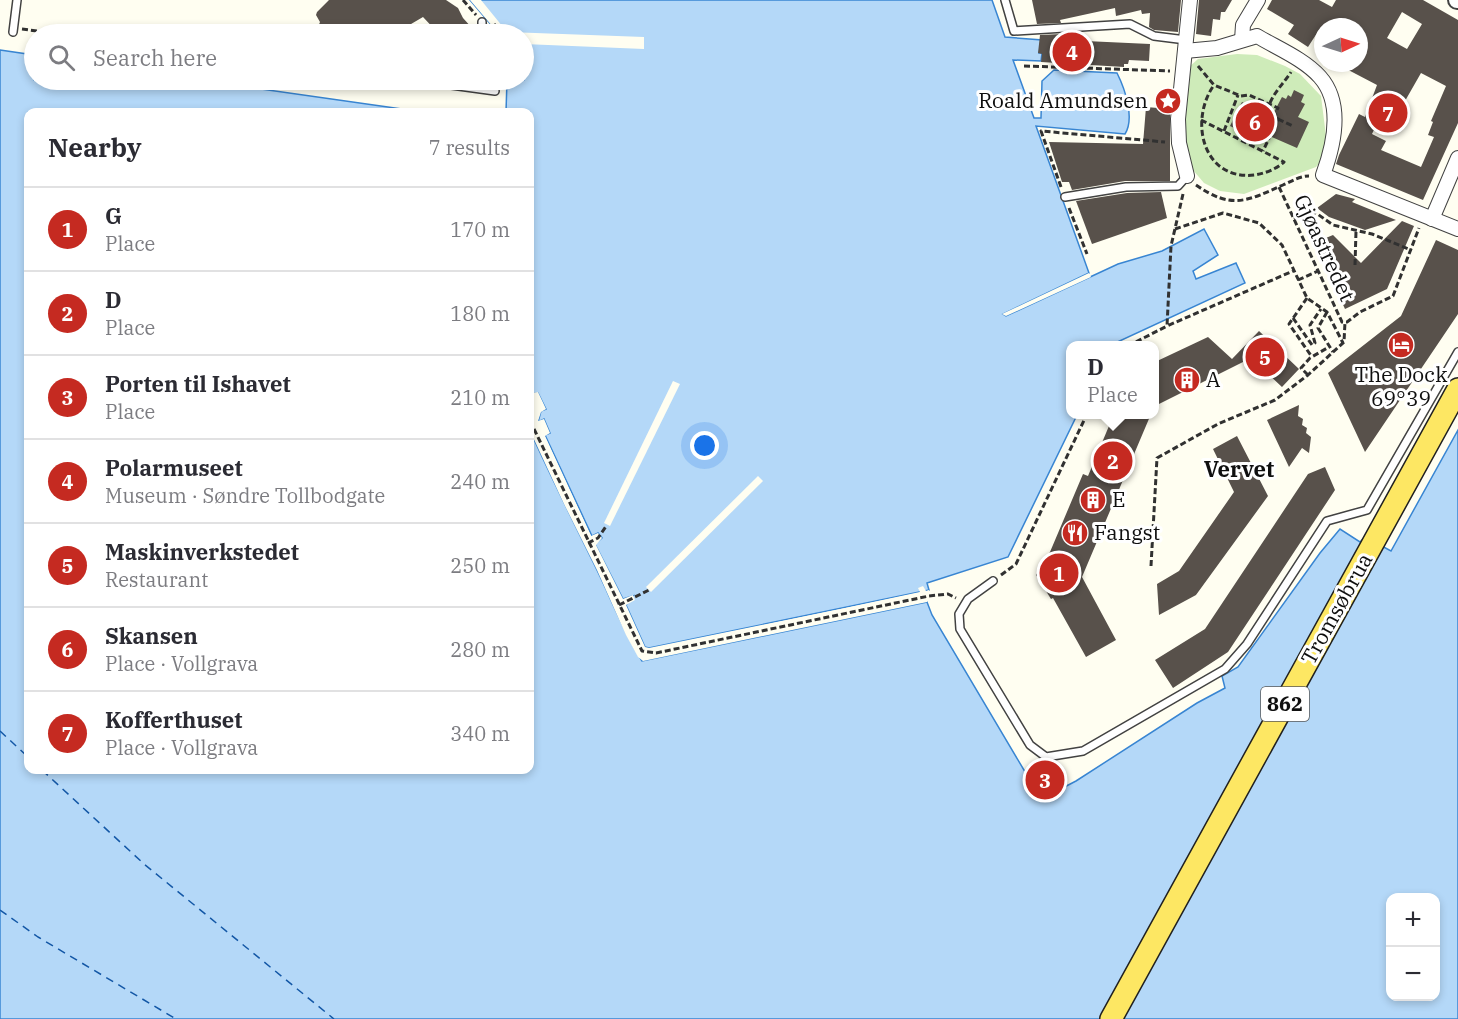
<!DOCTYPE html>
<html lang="en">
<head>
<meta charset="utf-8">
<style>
	body { margin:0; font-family:"IBM Plex Serif",serif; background:#f7f7f7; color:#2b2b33 }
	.controls { position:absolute; right:18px; bottom:18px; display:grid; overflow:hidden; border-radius:12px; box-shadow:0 3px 9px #0003 }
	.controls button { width:54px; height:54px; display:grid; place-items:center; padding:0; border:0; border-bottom:2px solid #e1e1e2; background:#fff; color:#2b2b33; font:30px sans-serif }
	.compass { position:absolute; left:1314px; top:18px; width:54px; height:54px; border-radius:50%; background:#fff; box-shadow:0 3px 9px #0003; rotate:86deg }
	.you { position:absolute; left:705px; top:446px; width:21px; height:21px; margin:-15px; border:4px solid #fff; border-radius:50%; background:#1a73e8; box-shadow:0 0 0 9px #1a73e833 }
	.badge { display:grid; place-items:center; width:39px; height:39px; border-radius:50%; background:#c52a21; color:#fff; font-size:20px; font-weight:700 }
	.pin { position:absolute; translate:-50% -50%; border:3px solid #fff; box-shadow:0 2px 6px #0006 }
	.popup { position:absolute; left:1066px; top:341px; width:93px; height:78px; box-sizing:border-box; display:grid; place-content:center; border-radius:12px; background:#fff; filter:drop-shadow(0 2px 4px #0005); font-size:20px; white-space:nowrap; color:#7c7c81 }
	.popup b { font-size:22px; color:#2b2b33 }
	.popup::after { content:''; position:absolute; left:50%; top:100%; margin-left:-12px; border:12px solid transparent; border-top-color:#fff }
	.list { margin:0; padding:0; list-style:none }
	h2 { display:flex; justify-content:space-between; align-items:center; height:78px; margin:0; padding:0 24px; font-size:26px }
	h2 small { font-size:20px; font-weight:400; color:#7c7c81 }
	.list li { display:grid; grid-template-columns:39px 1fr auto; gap:18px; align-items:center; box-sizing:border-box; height:84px; padding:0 24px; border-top:2px solid #e1e1e2 }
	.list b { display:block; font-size:22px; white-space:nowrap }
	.list p { margin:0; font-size:20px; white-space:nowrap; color:#7c7c81 }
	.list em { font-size:20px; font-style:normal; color:#7c7c81 }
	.icon { flex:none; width:33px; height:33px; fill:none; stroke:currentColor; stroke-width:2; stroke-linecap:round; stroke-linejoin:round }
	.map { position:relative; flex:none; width:1458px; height:1019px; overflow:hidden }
	.search { position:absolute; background:#fff; box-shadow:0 3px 9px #0003; left:24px; top:24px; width:510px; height:66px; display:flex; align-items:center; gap:15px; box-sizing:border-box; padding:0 21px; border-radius:33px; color:#7c7c81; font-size:22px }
	.panel { position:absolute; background:#fff; box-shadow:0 3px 9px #0003; left:24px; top:108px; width:510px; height:666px; border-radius:12px }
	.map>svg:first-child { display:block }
</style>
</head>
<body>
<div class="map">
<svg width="1458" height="1019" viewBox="0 0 1458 1019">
	<rect width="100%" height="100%" fill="#fffef1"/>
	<path fill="#ceebb9" d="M1237,54L1257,55L1285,66L1300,74L1321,96L1326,136L1321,161L1316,167L1244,194L1220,191L1204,183L1193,170L1188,160L1184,137L1188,68L1198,59Z"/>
	<g fill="#b4d8f8" stroke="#3885d2" stroke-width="1.5" fill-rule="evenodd">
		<path d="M470,0H992L1005,37L1042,40L1039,53H1042L1041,61L1013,60L1034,118H1041L1042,81L1054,70L1117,73C1125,89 1135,118 1125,134L1036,126L1089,273L1003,314L1006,316L1118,264L1162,251L1204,229L1218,255L1193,271L1196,279L1236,263L1245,283L1111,345L1071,346V414L1077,415L1008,557L927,583L929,590L649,648L645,647L626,605L633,596L623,599L595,544L602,538L598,533L592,536L545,435L550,433L544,419L538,422L541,411L546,409L538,393H530V112H506L507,80H524V34H499Z"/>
		<path d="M0,50L34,55V80H198L423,112H28V770H530V434L532,435C553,481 575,525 597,570C612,601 624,632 642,661L927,602L932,615L1037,792L1044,794L1053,793L1076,781L1197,703L1225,688L1222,676L1238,667L1320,553L1340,529L1360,542L1365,537L1391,551L1458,430V1019H0ZM1390,898H1436V996H1390Z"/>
	</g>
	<g fill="#fffef1">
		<path d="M470,0H481L507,32L644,37V49L524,44V34H499Z"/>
		<path d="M1089,273L1091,277L1006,316L1002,314Z"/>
		<path d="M673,381L680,384L610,526L604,523Z"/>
		<path d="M538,392L546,409L541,412L538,421L544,419L550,433L545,436L591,536L598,533L602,538L596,545L623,599L633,595L635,600L626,605L645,647L649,648L845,608L920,592L918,588L923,586L926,591L929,590V593L923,592L921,595L846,611L650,651L644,649L623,606L624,602L620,601L593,545L598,538H589L542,437L543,434L546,432L542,423L538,425L535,423L539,410L542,408L537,396L530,397V393Z"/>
		<path d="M530,431L535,434L629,634L644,658L928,599L927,602L643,661L638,657L626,635L597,570L564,504L532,435L530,434Z"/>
		<path d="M758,476L763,481L651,592L646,587Z"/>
	</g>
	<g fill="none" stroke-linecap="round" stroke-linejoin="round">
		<g stroke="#1357a6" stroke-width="1.5" stroke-dasharray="8 6" stroke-linecap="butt">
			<path d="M0,731L28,757"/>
			<path d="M42,770L144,864L334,1019"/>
			<path d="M0,910L38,937L176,1019"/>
		</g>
	</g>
	<g fill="#58514b" fill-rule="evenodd">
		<path d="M329,0H446L458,8L463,18L472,28L470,34H439L423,17L394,34H318V27L320,22L316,15L317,12Z"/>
		<path d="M1032,0H1181L1178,32L1154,30L1149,27L1150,13L1142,14L1141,10L1116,16L1115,8L1060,20L1061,23L1037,24Z"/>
		<path d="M1199,0H1232L1225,12H1221L1220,20L1213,19L1211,36L1196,34Z"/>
		<path d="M1272,0H1319L1332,7L1336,0H1423L1458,20V123L1423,200L1336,164L1339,155L1359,114L1365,117L1377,85L1335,63H1359V27H1323V32L1319,30L1308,47L1288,34L1294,25L1267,9ZM1402,12L1422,24L1407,49L1387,38ZM1421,73L1446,86L1431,121L1433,122L1428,135L1434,137L1421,167L1381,150L1386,141L1372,134L1382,113L1392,118L1400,98L1405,101Z"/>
		<path d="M1063,34L1064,40L1150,44L1149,61L1129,60L1128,64H1124V67L1041,62L1042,54L1038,53L1040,35Z"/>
		<path d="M1294,90L1304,95L1301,102L1305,104L1298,117L1309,122L1297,148L1267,135L1264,142L1230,126L1242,102L1254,108L1257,104L1274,112L1282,97L1286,99L1288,95L1291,97Z"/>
		<path d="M1146,107L1170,109V181H1125L1072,190L1069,182H1062L1049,142L1143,144Z"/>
		<path d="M1161,192L1167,218L1092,244L1076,201L1127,193Z"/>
		<path d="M1336,194L1355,199L1352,202L1396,220L1365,230L1329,217L1317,208Z"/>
		<path d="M1402,221L1414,226L1387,289L1345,309L1323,261L1321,240L1333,235L1361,263Z"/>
		<path d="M1436,240L1458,250V314L1365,452L1328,373L1401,316Z"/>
		<path d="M1259,331L1299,369L1282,387L1251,358L1155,406V362L1208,337L1232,359Z"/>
		<path d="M1299,405L1298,416L1303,419L1302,425L1307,428L1306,433L1311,437L1309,453L1302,448L1289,467L1267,420Z"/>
		<path d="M1114,414H1151L1082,577L1116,640L1086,657L1053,598L1051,599L1036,575L1050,552L1083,474L1088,476Z"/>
		<path d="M1237,436L1268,496L1196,595L1159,615L1157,584L1179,571L1234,492L1213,449Z"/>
		<path d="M1325,467L1335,490L1228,652L1173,688L1155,660L1205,629L1308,474Z"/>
	</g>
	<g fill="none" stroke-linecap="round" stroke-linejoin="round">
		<defs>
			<g id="service">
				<path d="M1005,0L1014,31L1130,24L1154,36L1186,40"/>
				<path d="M13,32L17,0"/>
				<path d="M475,34L482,26V22"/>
				<path d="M411,80L422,81L424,80"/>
				<path d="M422,81L495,91"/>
				<path d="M1065,197L1126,187L1178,186L1187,176"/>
				<path d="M993,581L968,599L959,614L960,629L1030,745L1046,757L1083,751L1225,669L1247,644L1327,521L1367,510L1458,352"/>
			</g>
			<g id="minor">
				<path d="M1242,40L1243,25L1258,0"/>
				<path d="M1185,51L1217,48L1257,36C1277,48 1304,59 1320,77C1343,103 1334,145 1323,175L1458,229"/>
				<path d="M1187,176L1179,143L1178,119L1190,0"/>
				<path d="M1432,219L1458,158"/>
			</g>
			<path id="tertiary" d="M1457,0H1458"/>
			<path id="primary" d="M1111,1019L1458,389"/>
		</defs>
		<use href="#service" stroke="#424242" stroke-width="10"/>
		<use href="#minor" stroke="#424242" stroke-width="16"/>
		<use href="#tertiary" stroke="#424242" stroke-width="20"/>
		<use href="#primary" stroke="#202020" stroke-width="24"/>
		<g stroke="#313131" stroke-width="3" stroke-dasharray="6 3" stroke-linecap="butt">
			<path d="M463,0L476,15"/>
			<path d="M494,24L502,34"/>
			<path d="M22,29L59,34"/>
			<path d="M1024,66L1170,71"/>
			<path d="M1198,66L1214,85L1241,96L1249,95L1278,108L1274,115L1279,117L1263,151"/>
			<path d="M358,80L402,86"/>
			<path d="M1270,103C1275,91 1284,83 1291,72"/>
			<path d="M1278,119L1293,126"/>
			<path d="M1201,120L1284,162C1276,169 1266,173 1255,175C1202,181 1189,120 1214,85"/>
			<path d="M1224,131L1238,95"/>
			<path d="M1196,185C1232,210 1247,201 1283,185C1292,181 1300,176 1309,176"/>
			<path d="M1061,187L1041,131L1165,142"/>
			<path d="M1279,187L1342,322H1347L1360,312L1393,296L1419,228"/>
			<path d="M1183,194L1171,246L1167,326L1293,271"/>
			<path d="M1069,208L1087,254"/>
			<path d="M1294,219L1308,212L1316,213L1333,225L1372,234L1411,250"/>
			<path d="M1175,229L1223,213L1259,223L1282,245L1307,298L1327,312L1343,343"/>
			<path d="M1355,265L1356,231"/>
			<path d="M1298,280L1318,271"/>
			<path d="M1307,298L1289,324L1312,357"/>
			<path d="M1327,312L1318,328L1333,352"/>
			<path d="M1293,318L1312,345L1315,343L1310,325L1321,309"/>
			<path d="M1128,346L1167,326"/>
			<path d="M1308,375L1301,368L1310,358L1329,347"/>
			<path d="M534,429L642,651L656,653L929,596L948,594L956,598"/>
			<path d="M588,543L598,538L607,525"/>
			<path d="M1151,566L1157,458L1218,424L1275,400L1308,375L1344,342L1345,322"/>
			<path d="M1001,575L1016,564L1087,414"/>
			<path d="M619,605L649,590"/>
		</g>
		<use href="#service" stroke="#fff" stroke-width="7"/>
		<use href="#minor" stroke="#fff" stroke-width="14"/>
		<use href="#tertiary" stroke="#fff" stroke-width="16"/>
		<use href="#primary" stroke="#fde763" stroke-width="21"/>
	</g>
	<defs>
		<symbol id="sight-disc" viewBox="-11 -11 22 22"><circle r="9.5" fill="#c52a21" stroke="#fff"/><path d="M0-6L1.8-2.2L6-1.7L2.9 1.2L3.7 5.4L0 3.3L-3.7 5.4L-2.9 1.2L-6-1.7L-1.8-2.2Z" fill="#fff"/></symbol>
		<symbol id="hotel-disc" viewBox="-11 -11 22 22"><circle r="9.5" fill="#c52a21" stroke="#fff"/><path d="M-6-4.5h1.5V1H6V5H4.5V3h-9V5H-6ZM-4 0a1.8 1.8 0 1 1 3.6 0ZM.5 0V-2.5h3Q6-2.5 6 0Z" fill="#fff"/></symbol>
		<symbol id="building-disc" viewBox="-11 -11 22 22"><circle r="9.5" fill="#c52a21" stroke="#fff"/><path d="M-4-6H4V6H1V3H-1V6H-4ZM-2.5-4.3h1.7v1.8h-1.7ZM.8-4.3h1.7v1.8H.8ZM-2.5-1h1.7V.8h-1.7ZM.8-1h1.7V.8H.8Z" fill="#fff"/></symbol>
		<symbol id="restaurant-disc" viewBox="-11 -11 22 22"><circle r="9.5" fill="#c52a21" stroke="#fff"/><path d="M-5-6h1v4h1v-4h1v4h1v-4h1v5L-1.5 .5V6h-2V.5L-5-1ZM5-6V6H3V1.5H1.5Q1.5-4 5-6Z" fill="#fff"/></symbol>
	</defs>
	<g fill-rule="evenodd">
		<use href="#sight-disc" x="1153" y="86" width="30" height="30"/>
		<use href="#hotel-disc" x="1386" y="330" width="30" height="30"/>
		<use href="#building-disc" x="1172" y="365" width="30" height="30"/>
		<use href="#building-disc" x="1078" y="485" width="30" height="30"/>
		<use href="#restaurant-disc" x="1060" y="518" width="30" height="30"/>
	</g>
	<g text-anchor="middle" stroke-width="6" stroke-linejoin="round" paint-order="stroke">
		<rect fill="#fff" stroke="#575757" stroke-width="1.5" x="1261" y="687" width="48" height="34" rx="4.5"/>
		<g font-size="20" font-weight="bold" fill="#0f0f0f">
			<text x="1285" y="711">862</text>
		</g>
		<g font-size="21" fill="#0f0f0f" stroke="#fff" text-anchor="start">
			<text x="1148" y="108" text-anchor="end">Roald Amundsen</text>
			<text x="1401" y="382" text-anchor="middle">The Dock<tspan x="1401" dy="24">69°39</tspan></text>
			<text x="1206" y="387">A</text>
			<text x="1112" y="507">E</text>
			<text x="1094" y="540">Fangst</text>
		</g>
		<g font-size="21" fill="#0f0f0f" stroke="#fff">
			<text transform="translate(1324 248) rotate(65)" y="7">Gjøastredet</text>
			<text transform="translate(1337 609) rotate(-61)" y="7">Tromsøbrua</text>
		</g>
		<g font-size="22" font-weight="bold" fill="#0f0f0f" stroke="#fff">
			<text x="1239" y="477">Vervet</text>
		</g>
	</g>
</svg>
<div class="controls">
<button>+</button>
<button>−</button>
</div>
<svg class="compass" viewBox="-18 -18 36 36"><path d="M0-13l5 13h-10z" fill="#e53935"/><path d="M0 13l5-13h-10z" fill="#7c7c81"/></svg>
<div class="you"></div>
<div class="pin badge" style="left:1059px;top:573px">1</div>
<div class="pin badge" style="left:1113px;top:461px">2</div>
<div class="popup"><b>D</b>Place</div>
<div class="pin badge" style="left:1045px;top:780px">3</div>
<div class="pin badge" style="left:1072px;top:52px">4</div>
<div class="pin badge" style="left:1265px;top:357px">5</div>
<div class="pin badge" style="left:1255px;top:122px">6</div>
<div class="pin badge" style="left:1388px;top:113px">7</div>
<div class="search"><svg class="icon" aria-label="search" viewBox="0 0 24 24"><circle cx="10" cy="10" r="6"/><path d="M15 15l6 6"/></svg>Search here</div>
<section class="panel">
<h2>Nearby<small>7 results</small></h2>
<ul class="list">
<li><span class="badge">1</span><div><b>G</b><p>Place</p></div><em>170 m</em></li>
<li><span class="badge">2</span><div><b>D</b><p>Place</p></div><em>180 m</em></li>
<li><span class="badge">3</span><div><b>Porten til Ishavet</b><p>Place</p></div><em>210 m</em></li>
<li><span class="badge">4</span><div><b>Polarmuseet</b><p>Museum · Søndre Tollbodgate</p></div><em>240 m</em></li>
<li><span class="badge">5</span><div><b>Maskinverkstedet</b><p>Restaurant</p></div><em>250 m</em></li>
<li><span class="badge">6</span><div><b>Skansen</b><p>Place · Vollgrava</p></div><em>280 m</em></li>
<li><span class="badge">7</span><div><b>Kofferthuset</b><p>Place · Vollgrava</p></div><em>340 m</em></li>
</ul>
</section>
</div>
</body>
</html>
